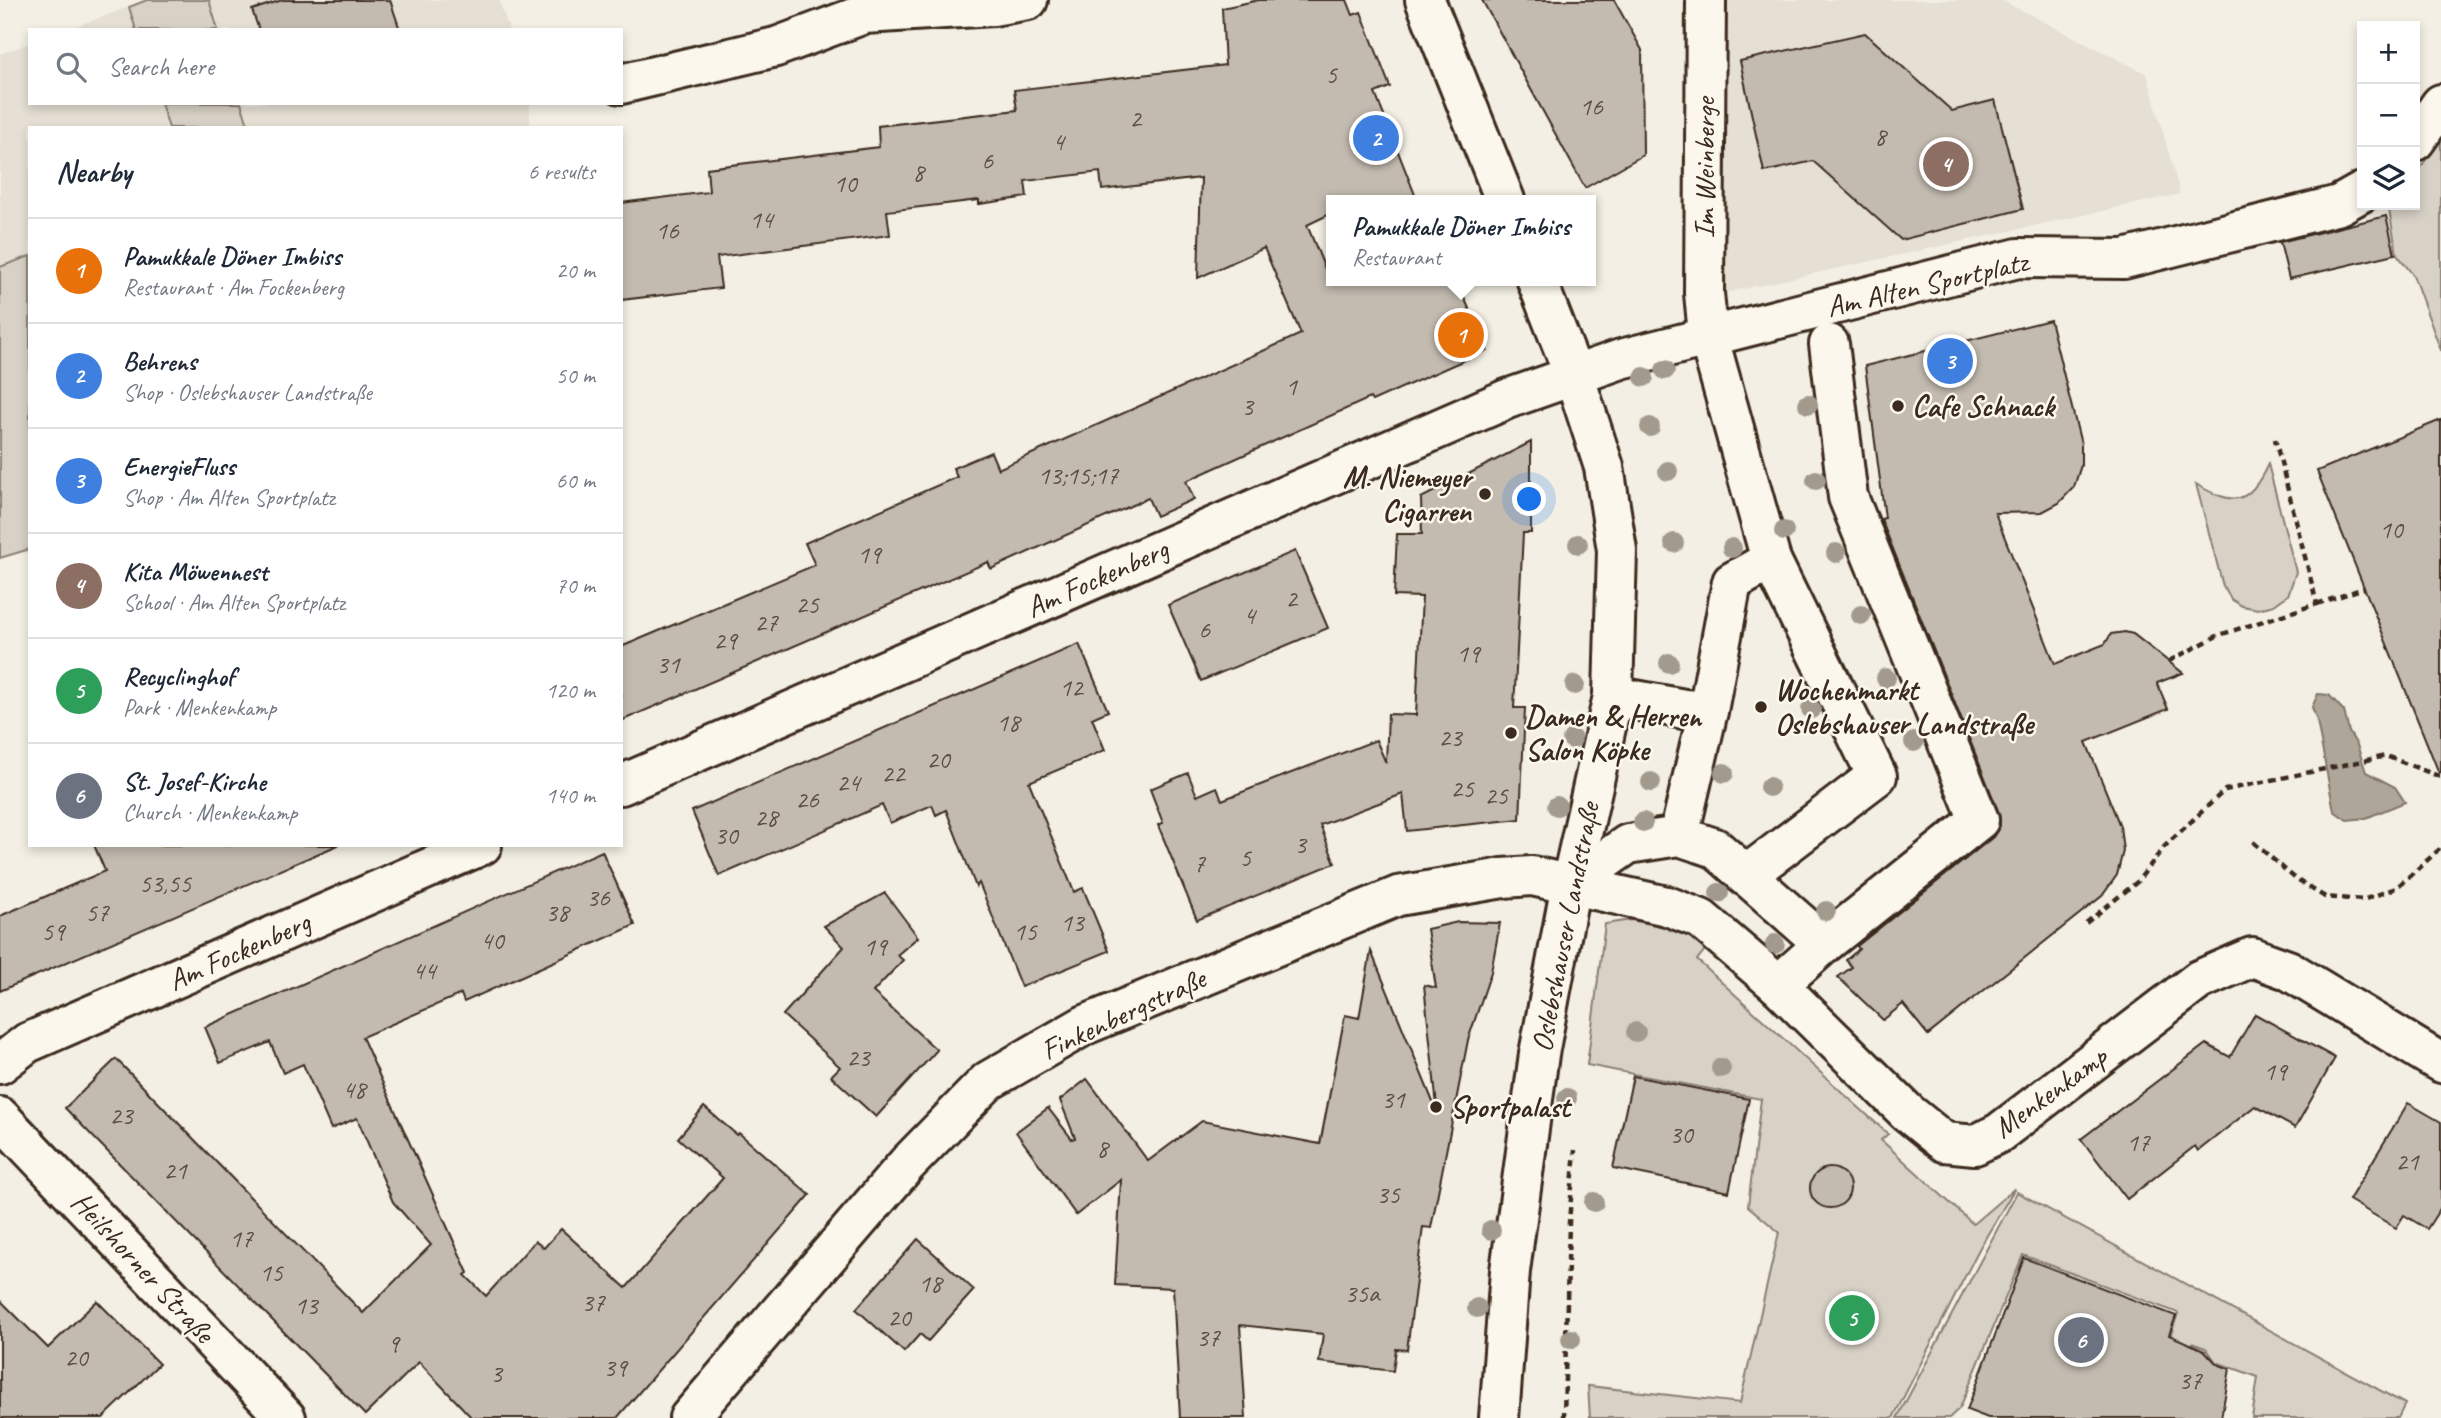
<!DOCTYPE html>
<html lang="en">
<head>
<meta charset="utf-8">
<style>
	body { margin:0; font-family:Caveat,sans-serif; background:#f6f6f7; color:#1f2937 }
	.controls { position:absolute; right:21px; top:21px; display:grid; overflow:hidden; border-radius:0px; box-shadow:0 4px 10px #0003 }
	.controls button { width:63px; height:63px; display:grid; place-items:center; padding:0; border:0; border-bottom:2px solid #e0e1e3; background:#fff; color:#1f2937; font:35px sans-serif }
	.you { position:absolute; left:1530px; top:500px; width:24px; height:24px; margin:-18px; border:5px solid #fff; border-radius:50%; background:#1a73e8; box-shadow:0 0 0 10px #1a73e833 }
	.badge { display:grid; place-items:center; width:46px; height:46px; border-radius:50%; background:#3b2a1e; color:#fff; font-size:23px; font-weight:700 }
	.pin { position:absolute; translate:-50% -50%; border:4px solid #fff; box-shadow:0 2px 7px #0006 }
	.popup { position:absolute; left:1326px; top:195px; width:270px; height:91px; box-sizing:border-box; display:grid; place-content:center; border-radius:0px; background:#fff; filter:drop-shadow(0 2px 5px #0005); font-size:23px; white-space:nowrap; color:#747a83 }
	.popup b { font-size:26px; color:#1f2937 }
	.popup::after { content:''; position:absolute; left:50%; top:100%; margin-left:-14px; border:14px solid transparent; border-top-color:#fff }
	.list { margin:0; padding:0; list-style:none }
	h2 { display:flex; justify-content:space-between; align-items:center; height:91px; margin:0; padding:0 28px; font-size:30px }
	h2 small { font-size:23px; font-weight:400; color:#747a83 }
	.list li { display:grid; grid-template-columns:46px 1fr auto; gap:21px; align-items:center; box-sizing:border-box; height:105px; padding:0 28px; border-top:2px solid #e0e1e3 }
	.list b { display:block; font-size:26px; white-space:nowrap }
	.list p { margin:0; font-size:23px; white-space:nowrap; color:#747a83 }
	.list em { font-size:23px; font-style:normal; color:#747a83 }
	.icon { flex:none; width:38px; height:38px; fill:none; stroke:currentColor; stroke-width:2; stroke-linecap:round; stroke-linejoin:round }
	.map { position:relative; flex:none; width:2441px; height:1418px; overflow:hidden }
	.search { position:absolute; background:#fff; box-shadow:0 4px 10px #0003; left:28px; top:28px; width:595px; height:77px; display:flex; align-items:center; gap:18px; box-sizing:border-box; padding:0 24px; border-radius:0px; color:#747a83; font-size:26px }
	.panel { position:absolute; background:#fff; box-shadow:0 4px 10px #0003; left:28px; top:126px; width:595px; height:721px; border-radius:0px }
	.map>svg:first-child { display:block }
</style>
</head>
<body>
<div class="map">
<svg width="2441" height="1418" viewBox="0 0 2441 1418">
	<rect width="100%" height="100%" fill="#f3efe4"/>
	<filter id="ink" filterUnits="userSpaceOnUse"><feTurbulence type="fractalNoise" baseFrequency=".0143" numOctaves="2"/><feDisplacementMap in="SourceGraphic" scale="14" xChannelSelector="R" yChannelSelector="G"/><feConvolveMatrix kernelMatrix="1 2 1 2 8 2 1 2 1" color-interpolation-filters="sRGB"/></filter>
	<g filter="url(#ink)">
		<g fill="#e5dfd4">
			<path d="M209,0H499L509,30H218Z"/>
			<path d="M1728,0H2001L2147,74L2180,194L1715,295L1724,25Z"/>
			<path d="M129,7L136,30H66Z"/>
			<path d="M30,43V103H161L169,128H30V256L0,267V54Z"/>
			<path d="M241,103H530V128H249Z"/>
		</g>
		<g fill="#d8d1c6" stroke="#8a7e72" stroke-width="2">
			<path d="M147,0H209L218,30H136L129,7Z"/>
			<path d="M161,103H241L249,128H169Z"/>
			<path d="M2441,139V351L2413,275L2397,254L2389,210L2393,205H2415V175Z"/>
			<path d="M30,256V549L0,558V267Z"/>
			<path d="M2268,464L2296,572L2288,595L2274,605L2258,609L2242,606L2231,599L2223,586L2196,484C2233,506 2249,506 2268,464Z"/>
			<path d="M1631,920L1685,930L1708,946L1697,960L1888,1134L1881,1140L1973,1224L2015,1188L1979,1249L1893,1418H1590L1588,1386L1740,1403L1779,1232L1748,1206L1761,1099L1587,1065L1605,924Z"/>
			<path d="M2017,1192L2405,1404L2398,1418H2252L2258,1377L2216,1362L2206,1348L2192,1343L2181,1349L2168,1343L2178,1313L2023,1255L1960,1408L1949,1418H1897Z"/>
		</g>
		<path fill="#afa69a" stroke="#817468" stroke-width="2" d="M2318,694L2329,695L2344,711L2349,732L2357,745L2366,772L2395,787L2405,802L2366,818L2347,820L2334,811L2317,721L2312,707Z"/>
		<g fill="#c3bbb0" stroke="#3b2a1e" stroke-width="2">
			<path d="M282,0H390L400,30H259L252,10Z"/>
			<path d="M1259,0H1347L1353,15L1361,12L1390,87L1375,93L1417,200H1332V213L1307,225L1330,281H1457L1487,350L1372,401L1370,398L1186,481L1194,499L1156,516L1148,498L991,569L988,562L621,721V647L815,565L805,543L957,477L953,468L991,452L998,469L1301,334L1264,248L1198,278L1201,178L1102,190L1100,172L1025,181L1027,197L979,204V200L887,211L890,235L717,257L721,288L621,300V203L709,192L707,168L879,147L878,126L1017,110L1014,90L1225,65L1222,8Z"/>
			<path d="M1482,0H1614L1642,50L1643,155L1585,188Z"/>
			<path d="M1865,33L1952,111L1995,100L2023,209L1901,240L1813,161L1764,172L1740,61Z"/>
			<path d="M2386,216L2395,254L2289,279L2280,242Z"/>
			<path d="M2050,320L2081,444V465L2074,487L2059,503L2042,512L1995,513L2055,664L2105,644L2111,634L2125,632L2133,634L2183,673L2157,683L2168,709L2086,742L2120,826L2123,851L2117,875L2102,896L1928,1035L1903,1004L1883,1020L1838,977L1852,967L1846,960L1859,949L1857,946L1993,837L2000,826L1999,813L1881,519L1885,518L1865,366Z"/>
			<path d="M2441,420V772L2439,773L2317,471Z"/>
			<path d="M1531,442V533H1523L1514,708H1525L1520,819L1407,831L1403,794L1320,825L1335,863L1197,920L1158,825L1163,823L1150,789L1188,773L1197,796L1217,787L1222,800L1376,740L1386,763L1388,714L1416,715L1422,597L1394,596L1397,534H1422L1421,498Z"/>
			<path d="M1295,551L1328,628L1201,681L1168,605Z"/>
			<path d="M1079,644L1108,711L1092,718L1105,750L1029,782L1074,892L1083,888L1109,951L1021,987L979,883L976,887L946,810L936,815L932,805L890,823L882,805L719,876L692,811Z"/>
			<path d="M94,845H338L0,991V916L105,871Z"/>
			<path d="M602,851L635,925L464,1002L461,994L362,1037L468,1273L465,1275L486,1296L535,1241L544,1248L561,1229L626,1288L723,1178L678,1138L704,1107L737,1135L739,1133L810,1195L617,1418H472L419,1362L365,1415L65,1108L116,1059L363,1313L431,1245L393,1202L357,1118L331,1129L303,1064L283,1073L270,1042L220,1063L205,1027Z"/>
			<path d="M885,893L918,937L897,955L903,960L873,992L937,1050L876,1117L831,1076L840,1067L783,1015L844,947L824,926Z"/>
			<path d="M1458,922L1500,923L1491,972L1468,1040L1431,1228L1423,1227L1407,1350L1396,1349L1393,1371L1319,1362L1323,1334L1240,1325L1246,1418H1180L1173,1288L1115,1285L1121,1180L1076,1215L1016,1132L1048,1108L1072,1139L1075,1138L1060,1100L1087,1079L1148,1161L1202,1121L1320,1144L1345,1015L1359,1018L1371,951L1435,1107H1437L1424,985L1436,988L1427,929Z"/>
			<path d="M2255,1014L2335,1058L2295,1128L2255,1106L2198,1151L2195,1146L2127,1199L2081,1139L2206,1044L2230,1057Z"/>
			<path d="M1633,1076L1749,1099L1729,1192L1613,1168Z"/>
			<path d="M2408,1103L2441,1122V1207L2427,1229L2404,1215L2396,1228L2349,1200Z"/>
			<circle cx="1830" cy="1188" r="20"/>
			<path d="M918,1239L974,1290L928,1341L920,1334L904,1352L856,1309Z"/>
			<path d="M2024,1258L2176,1316L2169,1335L2204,1350L2217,1364L2230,1369L2221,1418H1988L1967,1410Z"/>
			<path d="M0,1300L48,1348L97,1301L159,1364L103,1418H0Z"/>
		</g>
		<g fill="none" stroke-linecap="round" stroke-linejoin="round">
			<defs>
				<g id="minor">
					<path d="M1425,0L1505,200"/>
					<path d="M621,84L776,47L864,14L993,6L1028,0"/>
					<path d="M2415,141L2441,104"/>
					<path d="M1613,696L1684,709L1708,711"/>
					<path d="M621,785L1507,399L1621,359L2018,258L2124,259L2339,205L2362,192"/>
					<path d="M1679,836L1708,711L1732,582L1771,560L1708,335L1704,293L1706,0"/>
					<path d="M1745,876L1877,776L1771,560"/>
					<path d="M1571,884L1628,844L1679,836L1715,848L1824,944"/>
					<path d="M1778,985L1824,944L1979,820L1848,497L1829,344"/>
					<path d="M0,1064L27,1043L482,845"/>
					<path d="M0,1117L286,1418"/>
					<path d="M689,1418L907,1164L988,1081L1085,1025L1398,896L1503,878L1532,876L1667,906L1701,919L1778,985L1907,1112L1944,1142L1975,1145L1999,1133L2199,980L2252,957L2288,970L2441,1063"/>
					<path d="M1499,1418L1510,1271L1539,1054L1571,884L1613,696L1617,550L1604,467L1574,375L1537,281"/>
				</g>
			</defs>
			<use href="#minor" stroke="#3b2a1e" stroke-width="44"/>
			<g stroke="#3b2a1e" stroke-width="4.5" stroke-dasharray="7 5" stroke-linecap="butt">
				<path d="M2317,604L2364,588"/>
				<path d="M2169,661L2219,635L2317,604L2275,439"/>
				<path d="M2253,842L2297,880L2325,897L2363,900L2396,888L2441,848"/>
				<path d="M2086,923L2137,882L2165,846L2225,790L2386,756L2441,777"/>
				<path d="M1564,1418L1569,1222L1575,1150"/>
			</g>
			<use href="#minor" stroke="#fbf7ec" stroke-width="38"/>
		</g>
		<g fill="#a39a8e">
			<circle cx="1665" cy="370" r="10"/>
			<circle cx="1644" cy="377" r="10"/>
			<circle cx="1808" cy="404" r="10"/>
			<circle cx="1650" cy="427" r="10"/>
			<circle cx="1668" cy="471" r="10"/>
			<circle cx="1816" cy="480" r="10"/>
			<circle cx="1784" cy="531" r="10"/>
			<circle cx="1674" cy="543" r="10"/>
			<circle cx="1578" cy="544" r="10"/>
			<circle cx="1732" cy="548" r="10"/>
			<circle cx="1836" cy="553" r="10"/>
			<circle cx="1861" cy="615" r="10"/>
			<circle cx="1669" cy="663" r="10"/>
			<circle cx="1886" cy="678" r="10"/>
			<circle cx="1575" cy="685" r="10"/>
			<circle cx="1811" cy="709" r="10"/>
			<circle cx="1572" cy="739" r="10"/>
			<circle cx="1914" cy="742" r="10"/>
			<circle cx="1724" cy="773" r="10"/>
			<circle cx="1651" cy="782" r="10"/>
			<circle cx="1769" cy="787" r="10"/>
			<circle cx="1557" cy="806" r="10"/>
			<circle cx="1643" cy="822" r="10"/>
			<circle cx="1719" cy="893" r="10"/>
			<circle cx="1826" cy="911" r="10"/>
			<circle cx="1775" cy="944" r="10"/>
			<circle cx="1636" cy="1032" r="10"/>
			<circle cx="1721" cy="1068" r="10"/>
			<circle cx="1567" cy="1098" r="10"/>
			<circle cx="1594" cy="1202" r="10"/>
			<circle cx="1491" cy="1230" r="10"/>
			<circle cx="1477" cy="1308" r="10"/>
			<circle cx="1571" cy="1339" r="10"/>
		</g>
	</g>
	<g fill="#3b2a1e" stroke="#fbf7ec" stroke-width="2.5">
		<circle cx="1898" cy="406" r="7"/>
		<circle cx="1485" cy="494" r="7"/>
		<circle cx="1761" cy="707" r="7"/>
		<circle cx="1511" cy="733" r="7"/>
		<circle cx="1436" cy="1107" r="7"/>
	</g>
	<g text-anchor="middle" stroke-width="5" stroke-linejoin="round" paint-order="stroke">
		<g font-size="26" fill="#5d4e42">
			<text x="1331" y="83">5</text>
			<text x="1591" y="115">16</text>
			<text x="1135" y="127">2</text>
			<text x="1880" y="145">8</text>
			<text x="1058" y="150">4</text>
			<text x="987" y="169">6</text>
			<text x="918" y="181">8</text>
			<text x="845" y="192">10</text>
			<text x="761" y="228">14</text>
			<text x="667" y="239">16</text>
			<text x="1291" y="395">1</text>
			<text x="1247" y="415">3</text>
			<text x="1078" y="484">13;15;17</text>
			<text x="2391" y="538">10</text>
			<text x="869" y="563">19</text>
			<text x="1291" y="607">2</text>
			<text x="807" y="613">25</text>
			<text x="1249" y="624">4</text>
			<text x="766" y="631">27</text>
			<text x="1204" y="638">6</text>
			<text x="725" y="649">29</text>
			<text x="1468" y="662">19</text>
			<text x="668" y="673">31</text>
			<text x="1071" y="696">12</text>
			<text x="1008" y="731">18</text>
			<text x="1450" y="746">23</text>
			<text x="938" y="768">20</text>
			<text x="893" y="782">22</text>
			<text x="848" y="791">24</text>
			<text x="1462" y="797">25</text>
			<text x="1496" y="804">25</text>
			<text x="807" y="808">26</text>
			<text x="766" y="826">28</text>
			<text x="726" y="844">30</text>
			<text x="1300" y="853">3</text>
			<text x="1245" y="866">5</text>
			<text x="1199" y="872">7</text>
			<text x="165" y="892">53,55</text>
			<text x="598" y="906">36</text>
			<text x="97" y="921">57</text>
			<text x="557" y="921">38</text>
			<text x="1072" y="931">13</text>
			<text x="53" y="940">59</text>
			<text x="1025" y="940">15</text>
			<text x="492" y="949">40</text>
			<text x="875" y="955">19</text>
			<text x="424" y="979">44</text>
			<text x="858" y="1066">23</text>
			<text x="2275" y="1080">19</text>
			<text x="354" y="1098">48</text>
			<text x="1393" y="1108">31</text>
			<text x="121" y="1124">23</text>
			<text x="1681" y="1143">30</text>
			<text x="2138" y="1151">17</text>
			<text x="1102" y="1157">8</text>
			<text x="2407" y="1170">21</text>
			<text x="175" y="1179">21</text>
			<text x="1388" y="1203">35</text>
			<text x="241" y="1247">17</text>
			<text x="271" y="1281">15</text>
			<text x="930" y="1292">18</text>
			<text x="1362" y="1302">35a</text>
			<text x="593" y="1311">37</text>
			<text x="306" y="1314">13</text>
			<text x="899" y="1326">20</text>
			<text x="1208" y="1346">37</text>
			<text x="393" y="1352">9</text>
			<text x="76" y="1366">20</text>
			<text x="615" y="1376">39</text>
			<text x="496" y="1382">3</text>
			<text x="2190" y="1389">37</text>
		</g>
		<g font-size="30" fill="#3b2a1e" stroke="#fbf7ec">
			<text transform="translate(1704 168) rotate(-90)" y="10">Im Weinberge</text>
			<text transform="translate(1927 284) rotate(-13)" y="10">Am Alten Sportplatz</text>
			<text transform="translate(1097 578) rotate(-24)" y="10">Am Fockenberg</text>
			<text transform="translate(1565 927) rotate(-79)" y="10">Oslebshauser Landstraße</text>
			<text transform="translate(239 951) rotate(-24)" y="10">Am Fockenberg</text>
			<text transform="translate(1123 1014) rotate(-25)" y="10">Finkenbergstraße</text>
			<text transform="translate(2050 1092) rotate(-36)" y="10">Menkenkamp</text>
			<text transform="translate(143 1267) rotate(47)" y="10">Heilshorner Straße</text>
		</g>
		<g font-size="30" font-weight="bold" fill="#3b2a1e" stroke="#fbf7ec" text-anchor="start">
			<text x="1912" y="416">Cafe Schnack</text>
			<text x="1471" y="487" text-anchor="end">M. Niemeyer<tspan x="1471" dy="34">Cigarren</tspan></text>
			<text x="1775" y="700">Wochenmarkt<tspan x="1775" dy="34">Oslebshauser Landstraße</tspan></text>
			<text x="1525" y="726">Damen &amp; Herren<tspan x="1525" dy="34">Salon Köpke</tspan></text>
			<text x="1450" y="1117">Sportpalast</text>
		</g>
	</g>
</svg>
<div class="controls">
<button>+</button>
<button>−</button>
<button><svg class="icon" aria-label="layers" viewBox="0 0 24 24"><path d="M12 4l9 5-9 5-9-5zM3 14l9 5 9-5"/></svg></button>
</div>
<div class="you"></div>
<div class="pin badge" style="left:1461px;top:335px;background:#e8710a">1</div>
<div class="popup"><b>Pamukkale Döner Imbiss</b>Restaurant</div>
<div class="pin badge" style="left:1376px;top:138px;background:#3f7fe0">2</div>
<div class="pin badge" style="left:1950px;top:361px;background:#3f7fe0">3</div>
<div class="pin badge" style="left:1946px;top:164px;background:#8d6e63">4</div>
<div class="pin badge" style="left:1852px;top:1318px;background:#2e9e5b">5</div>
<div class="pin badge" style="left:2081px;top:1340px;background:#6b7280">6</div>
<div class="search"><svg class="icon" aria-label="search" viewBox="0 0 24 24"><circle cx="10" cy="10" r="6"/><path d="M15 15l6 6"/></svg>Search here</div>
<section class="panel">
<h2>Nearby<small>6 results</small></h2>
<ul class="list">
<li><span class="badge" style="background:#e8710a">1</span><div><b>Pamukkale Döner Imbiss</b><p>Restaurant · Am Fockenberg</p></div><em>20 m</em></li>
<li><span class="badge" style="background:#3f7fe0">2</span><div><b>Behrens</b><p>Shop · Oslebshauser Landstraße</p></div><em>50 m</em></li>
<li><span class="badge" style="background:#3f7fe0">3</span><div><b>EnergieFluss</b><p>Shop · Am Alten Sportplatz</p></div><em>60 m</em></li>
<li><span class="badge" style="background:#8d6e63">4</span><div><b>Kita Möwennest</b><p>School · Am Alten Sportplatz</p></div><em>70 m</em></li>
<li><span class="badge" style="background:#2e9e5b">5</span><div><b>Recyclinghof</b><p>Park · Menkenkamp</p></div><em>120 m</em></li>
<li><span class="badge" style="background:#6b7280">6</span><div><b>St. Josef-Kirche</b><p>Church · Menkenkamp</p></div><em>140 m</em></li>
</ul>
</section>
</div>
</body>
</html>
